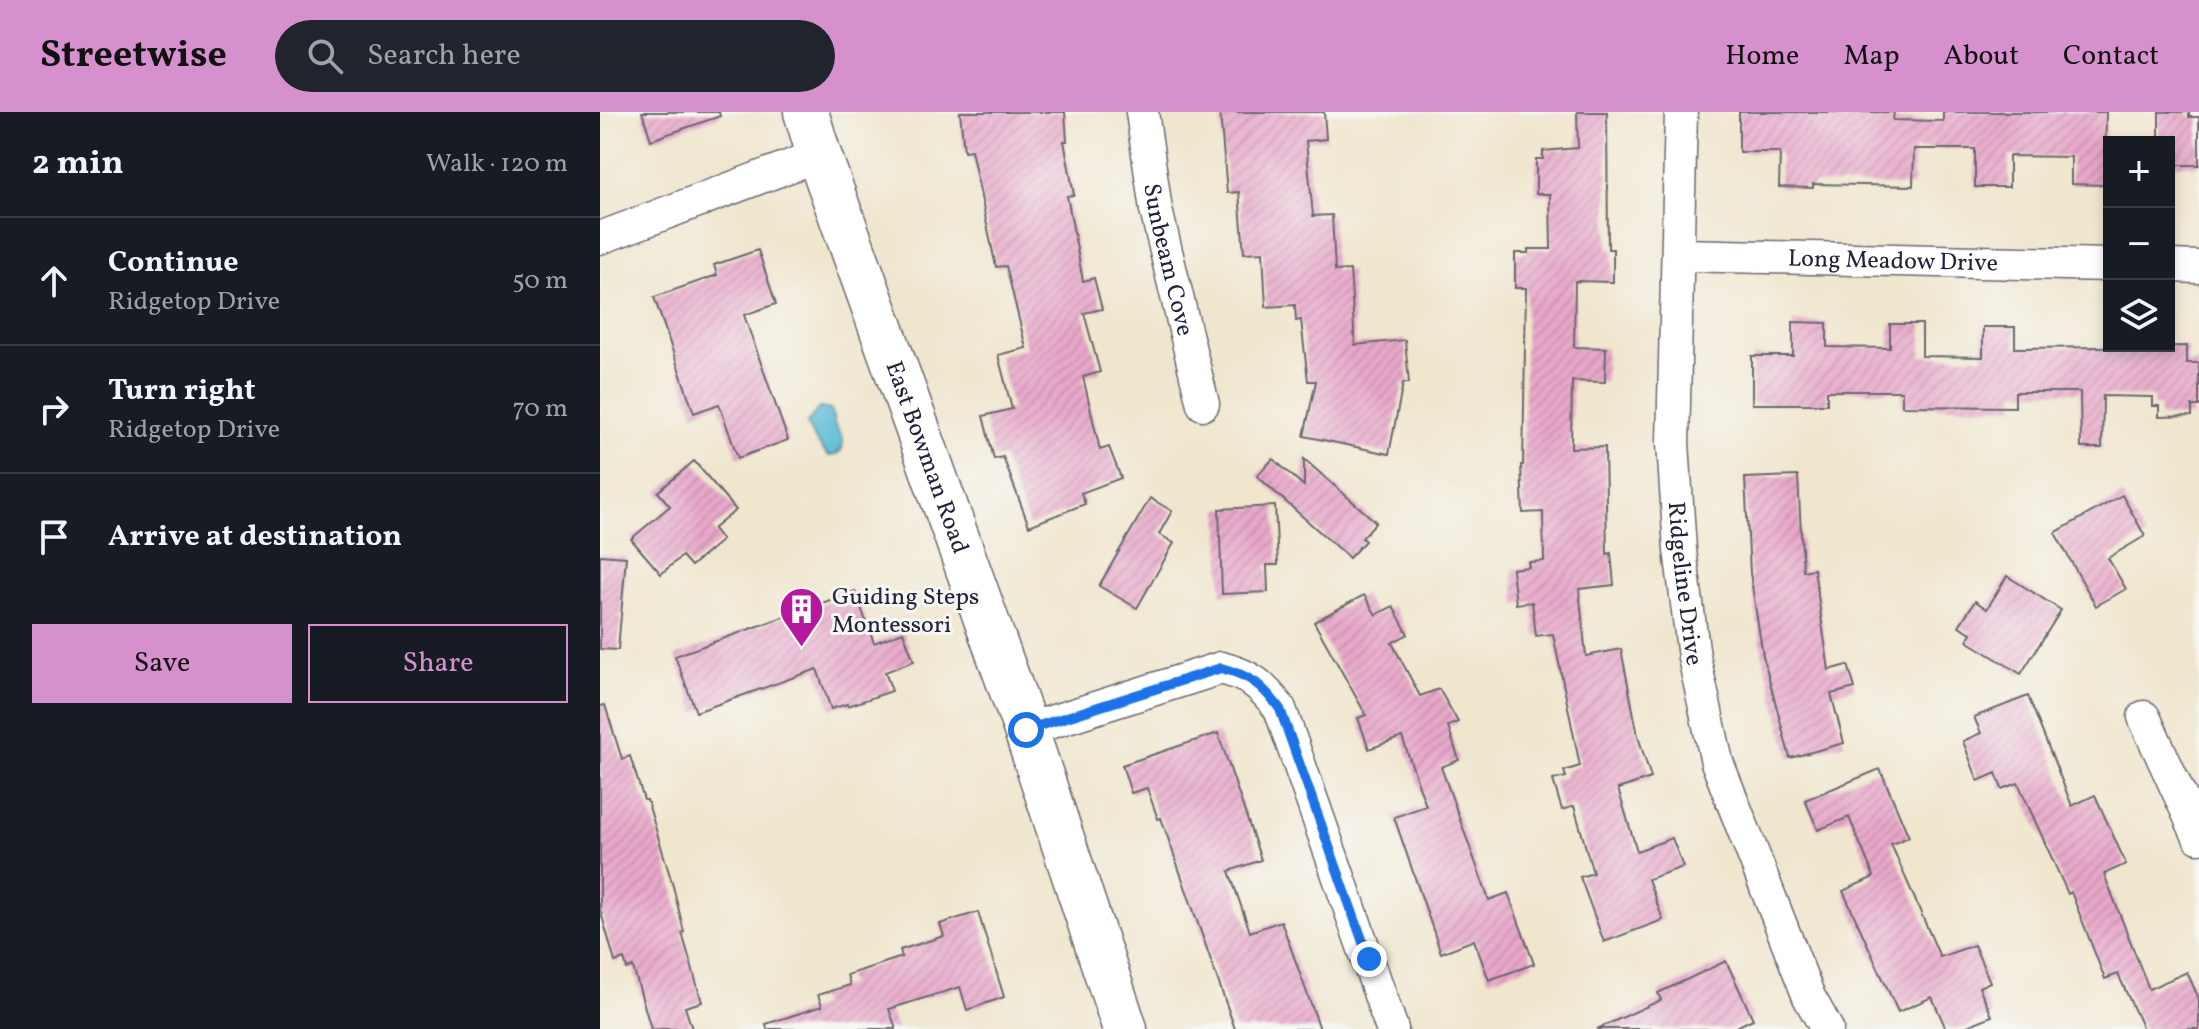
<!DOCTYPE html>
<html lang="en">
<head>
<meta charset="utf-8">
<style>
	body { margin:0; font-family:Vollkorn,serif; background:#20242c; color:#f1f3f6 }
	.controls { position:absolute; right:24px; top:24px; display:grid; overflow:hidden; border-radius:0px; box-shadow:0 4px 12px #0003 }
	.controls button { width:72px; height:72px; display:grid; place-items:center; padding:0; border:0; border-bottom:2px solid #363941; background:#171b24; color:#f1f3f6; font:40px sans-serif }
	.stop { position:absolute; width:24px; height:24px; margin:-18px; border:6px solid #1a73e8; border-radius:50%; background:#fff }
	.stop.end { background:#1a73e8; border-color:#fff; box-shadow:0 2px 8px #0008 }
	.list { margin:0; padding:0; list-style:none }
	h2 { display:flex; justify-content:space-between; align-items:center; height:104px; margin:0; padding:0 32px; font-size:34px }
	h2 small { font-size:26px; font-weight:400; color:#9ea1a6 }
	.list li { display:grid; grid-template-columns:52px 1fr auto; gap:24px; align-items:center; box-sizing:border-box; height:128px; padding:0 32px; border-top:2px solid #363941 }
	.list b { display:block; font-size:30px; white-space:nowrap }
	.list p { margin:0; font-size:26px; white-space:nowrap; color:#9ea1a6 }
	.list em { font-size:26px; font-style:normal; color:#9ea1a6 }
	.actions { display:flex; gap:16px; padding:24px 32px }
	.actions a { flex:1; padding:18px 0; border:2px solid #d690ce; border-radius:0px; text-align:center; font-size:28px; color:#d690ce }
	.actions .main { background:#d690ce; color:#111 }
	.icon { flex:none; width:44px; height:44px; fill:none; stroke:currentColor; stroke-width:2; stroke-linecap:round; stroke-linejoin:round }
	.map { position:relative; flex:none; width:1599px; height:917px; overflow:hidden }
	header { display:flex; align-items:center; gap:48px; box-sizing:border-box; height:112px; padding:0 40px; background:#d690ce; color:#111 }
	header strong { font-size:38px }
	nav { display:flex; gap:44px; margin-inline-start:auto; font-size:28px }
	.search { width:560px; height:72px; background:#20242c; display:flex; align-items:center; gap:20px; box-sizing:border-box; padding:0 28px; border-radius:44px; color:#9ea1a6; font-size:30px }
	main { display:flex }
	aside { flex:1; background:#171b24 }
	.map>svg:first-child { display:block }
</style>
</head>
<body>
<header>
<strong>Streetwise</strong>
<div class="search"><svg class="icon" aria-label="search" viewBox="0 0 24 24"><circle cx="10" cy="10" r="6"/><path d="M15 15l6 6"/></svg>Search here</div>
<nav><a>Home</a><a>Map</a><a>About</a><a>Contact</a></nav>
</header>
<main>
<aside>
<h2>2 min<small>Walk · 120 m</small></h2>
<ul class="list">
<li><svg class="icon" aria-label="ahead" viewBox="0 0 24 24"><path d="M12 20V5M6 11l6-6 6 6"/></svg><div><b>Continue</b><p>Ridgetop Drive</p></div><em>50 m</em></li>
<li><svg class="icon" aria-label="right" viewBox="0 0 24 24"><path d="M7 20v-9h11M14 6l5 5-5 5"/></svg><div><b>Turn right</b><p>Ridgetop Drive</p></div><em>70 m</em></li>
<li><svg class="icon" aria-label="arrive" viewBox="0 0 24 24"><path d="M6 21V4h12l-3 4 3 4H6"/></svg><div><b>Arrive at destination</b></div></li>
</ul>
<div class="actions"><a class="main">Save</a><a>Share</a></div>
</aside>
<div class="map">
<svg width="1599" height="917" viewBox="0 0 1599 917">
	<defs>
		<pattern id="building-hatch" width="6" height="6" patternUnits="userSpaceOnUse" patternTransform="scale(2)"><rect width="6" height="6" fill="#e8a7c9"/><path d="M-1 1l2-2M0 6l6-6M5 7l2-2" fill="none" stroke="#c78fae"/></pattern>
	</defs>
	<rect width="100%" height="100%" fill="#f6f6f2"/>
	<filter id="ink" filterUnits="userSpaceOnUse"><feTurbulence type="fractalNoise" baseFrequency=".0125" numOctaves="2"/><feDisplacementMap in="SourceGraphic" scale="16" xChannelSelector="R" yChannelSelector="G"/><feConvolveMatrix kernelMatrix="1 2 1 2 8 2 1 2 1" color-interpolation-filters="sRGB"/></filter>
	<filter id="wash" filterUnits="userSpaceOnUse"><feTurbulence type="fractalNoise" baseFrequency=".006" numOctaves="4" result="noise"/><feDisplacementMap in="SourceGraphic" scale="32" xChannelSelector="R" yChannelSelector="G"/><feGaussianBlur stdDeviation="1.8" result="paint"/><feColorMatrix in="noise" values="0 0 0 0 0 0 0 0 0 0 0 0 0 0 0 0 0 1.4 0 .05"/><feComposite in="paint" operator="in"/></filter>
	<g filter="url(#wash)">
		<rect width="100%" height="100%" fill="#f0e6ce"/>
		<path fill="#56b9d5" stroke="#3c6e88" stroke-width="2" d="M219,296L231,298L235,314L243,327L242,337L236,343L229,344C221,337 210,322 207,311Z"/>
		<g id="blocks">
			<g fill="url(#building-hatch)">
				<path d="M42,0H119L120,4L51,28Z"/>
				<path d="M360,0H465L467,29H464L474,83L467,84L483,169L494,166L502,197L484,201L500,260L483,265L500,338L509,335L521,366L481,381L485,392L429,414L403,345L394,347L383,304L412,297L398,243L426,236L406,154L396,155L371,38L364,39Z"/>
				<path d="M620,0H724L726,27L706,29L713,104L732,103L735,159L750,158L755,233L805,228L809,271H803L789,342L704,324L716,269H708L701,208L696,209L695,193L666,195L663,140L644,141L639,80L627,81Z"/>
				<path d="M977,0H1007L1008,137H1013V170L975,169L974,235L1006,236L1005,270L972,269L971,336L1005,335L1007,442L1011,441L1014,473L979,477L986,544L1021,537L1038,624L1051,666L1018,677L1037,739L1072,726L1083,755L1048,767L1063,808L1004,830L980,765L993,761L974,694L962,698L953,668L966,665L964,659L980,654L953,522L936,524L932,490L916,492L912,457L929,455L928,450L944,449L943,400L923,401L921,353H923L926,176H915V141H928V137H951L950,82H936V47H943V39L978,36Z"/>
				<path d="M1139,0H1294L1293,8L1343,9V0H1506L1505,73L1471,72V45L1409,44V75H1375V37H1314L1313,74L1213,72V76L1179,75L1180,40H1139Z"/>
				<path d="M1559,0H1589V5H1599V53H1569V30H1559Z"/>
				<path d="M158,138L176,192L144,203L188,328L138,346L119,292L94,301L54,185L117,163L114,153Z"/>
				<path d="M1193,210L1227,211V235L1290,236V212H1322V244L1383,245V215H1415V236L1587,234V251H1599V294H1592V304L1559,305V294H1553V285L1503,284L1502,336H1481L1480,280H1415V295L1302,294V279H1227V292H1152V244H1193Z"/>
				<path d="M673,347L704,374V347L776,410L762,426L765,429L749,446L657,364Z"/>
				<path d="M94,349L136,398L113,417L122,428L91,454L82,444L61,462L31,427L70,394L58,380Z"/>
				<path d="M1198,364L1203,459L1214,457L1229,558L1248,553L1255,576L1231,582L1244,631L1190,646L1163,544L1150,461L1145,366Z"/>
				<path d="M1522,383L1545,424L1508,446L1526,477L1496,494L1455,421Z"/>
				<path d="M550,386L572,399L559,422L574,431L537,496L499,474Z"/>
				<path d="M675,394L678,453H667L668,480L622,482L619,397Z"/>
				<path d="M0,443L26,445L18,538L0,537Z"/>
				<path d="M1407,464L1461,498L1421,562L1367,529L1371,521L1359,514L1375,489L1387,497Z"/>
				<path d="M255,479L274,531L303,520L314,549L285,560L292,579L248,594L247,592L231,597L217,557L96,600L75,544Z"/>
				<path d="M764,483L776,503L793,494L808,522L792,531L820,584L839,577L858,610L848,614L859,648L841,655L889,788L908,781L934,852L889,868L874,828L841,841L794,705L826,694L802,625L769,637L758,606L766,603L714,510Z"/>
				<path d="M1428,584L1472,694L1495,683L1526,752L1504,762L1549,877L1587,860L1599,887V917H1543L1518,862L1505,867L1471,780L1468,782L1418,671L1402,677L1396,661L1378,669L1363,629L1381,621L1374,605Z"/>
				<path d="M5,593L22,647L30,644L44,688H47L73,774L84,820L82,821L102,890L85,895L92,917H51L33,855L27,857L24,847L15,850L0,797V594Z"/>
				<path d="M618,621L661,748L629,759L650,820L681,809L720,917H635L561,706L558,707L547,676L531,681L522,653Z"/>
				<path d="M1280,657L1309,725L1291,732L1340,845L1374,833L1390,870L1379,875L1392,904L1360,917H1346L1332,885L1298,900L1243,779L1274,765L1249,705L1218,718L1205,688Z"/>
				<path d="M378,800L404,885L367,898L360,875L289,897L296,917H167L166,912L222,894L218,883L250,873L247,863L302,845L300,838L344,824L340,812Z"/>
				<path d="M1126,849L1153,907L1132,917H997L1061,888L1058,881Z"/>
			</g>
		</g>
	</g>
	<g filter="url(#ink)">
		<use href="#blocks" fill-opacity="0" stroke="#6a676e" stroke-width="2"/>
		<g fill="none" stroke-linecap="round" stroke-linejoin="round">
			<defs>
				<g id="street">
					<path id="s1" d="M542,0L556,98L603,292"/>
					<path id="s2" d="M1081,0L1073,331L1080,438L1094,545L1117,650L1209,885L1227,917"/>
					<path d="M0,126L219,43"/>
					<path id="s3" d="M1079,143L1509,153"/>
					<path d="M1569,154L1599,155"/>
					<path d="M1544,605L1599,725"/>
					<path d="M426,618L621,556C651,564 661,572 680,597L792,917"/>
				</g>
				<g id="secondary">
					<path id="s4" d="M206,0L219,43L426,618L525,917"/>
				</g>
			</defs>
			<use href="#street" stroke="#6a676e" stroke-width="35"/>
			<use href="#secondary" stroke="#6a676e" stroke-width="47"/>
			<use href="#street" stroke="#fff" stroke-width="32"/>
			<use href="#secondary" stroke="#fff" stroke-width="44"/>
		</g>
	</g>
	<g fill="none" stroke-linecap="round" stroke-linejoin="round" filter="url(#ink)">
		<path stroke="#1a73e8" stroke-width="10" d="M426,618L621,556C651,564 661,572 680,597L769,847"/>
	</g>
	<defs>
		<symbol id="building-pin" viewBox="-11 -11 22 30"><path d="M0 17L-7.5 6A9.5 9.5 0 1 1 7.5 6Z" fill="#b5179e" stroke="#f6f6f2"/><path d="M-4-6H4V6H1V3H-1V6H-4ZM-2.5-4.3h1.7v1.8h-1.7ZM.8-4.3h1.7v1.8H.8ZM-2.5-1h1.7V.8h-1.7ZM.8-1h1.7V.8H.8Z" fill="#fff"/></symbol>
	</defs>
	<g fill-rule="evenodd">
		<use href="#building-pin" x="176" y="472" width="51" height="69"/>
	</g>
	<g text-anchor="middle" stroke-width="6" stroke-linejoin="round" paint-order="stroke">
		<g font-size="24" fill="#22223b" stroke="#f6f6f2">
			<text dy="8" stroke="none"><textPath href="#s1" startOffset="150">Sunbeam Cove</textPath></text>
			<text dy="8" stroke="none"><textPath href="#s3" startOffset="214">Long Meadow Drive</textPath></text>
			<text dy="8" stroke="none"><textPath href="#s4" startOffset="366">East Bowman Road</textPath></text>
			<text dy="8" stroke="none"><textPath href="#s2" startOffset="472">Ridgeline Drive</textPath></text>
		</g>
		<g font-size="24" fill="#22223b" stroke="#f6f6f2" text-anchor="start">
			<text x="232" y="492">Guiding Steps<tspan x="232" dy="28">Montessori</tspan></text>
		</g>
	</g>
</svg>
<div class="controls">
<button>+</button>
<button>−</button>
<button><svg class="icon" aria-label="layers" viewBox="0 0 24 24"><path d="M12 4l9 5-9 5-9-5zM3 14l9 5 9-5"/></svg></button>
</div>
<div class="stop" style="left:426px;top:618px"></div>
<div class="stop end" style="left:769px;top:847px"></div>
</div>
</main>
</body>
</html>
